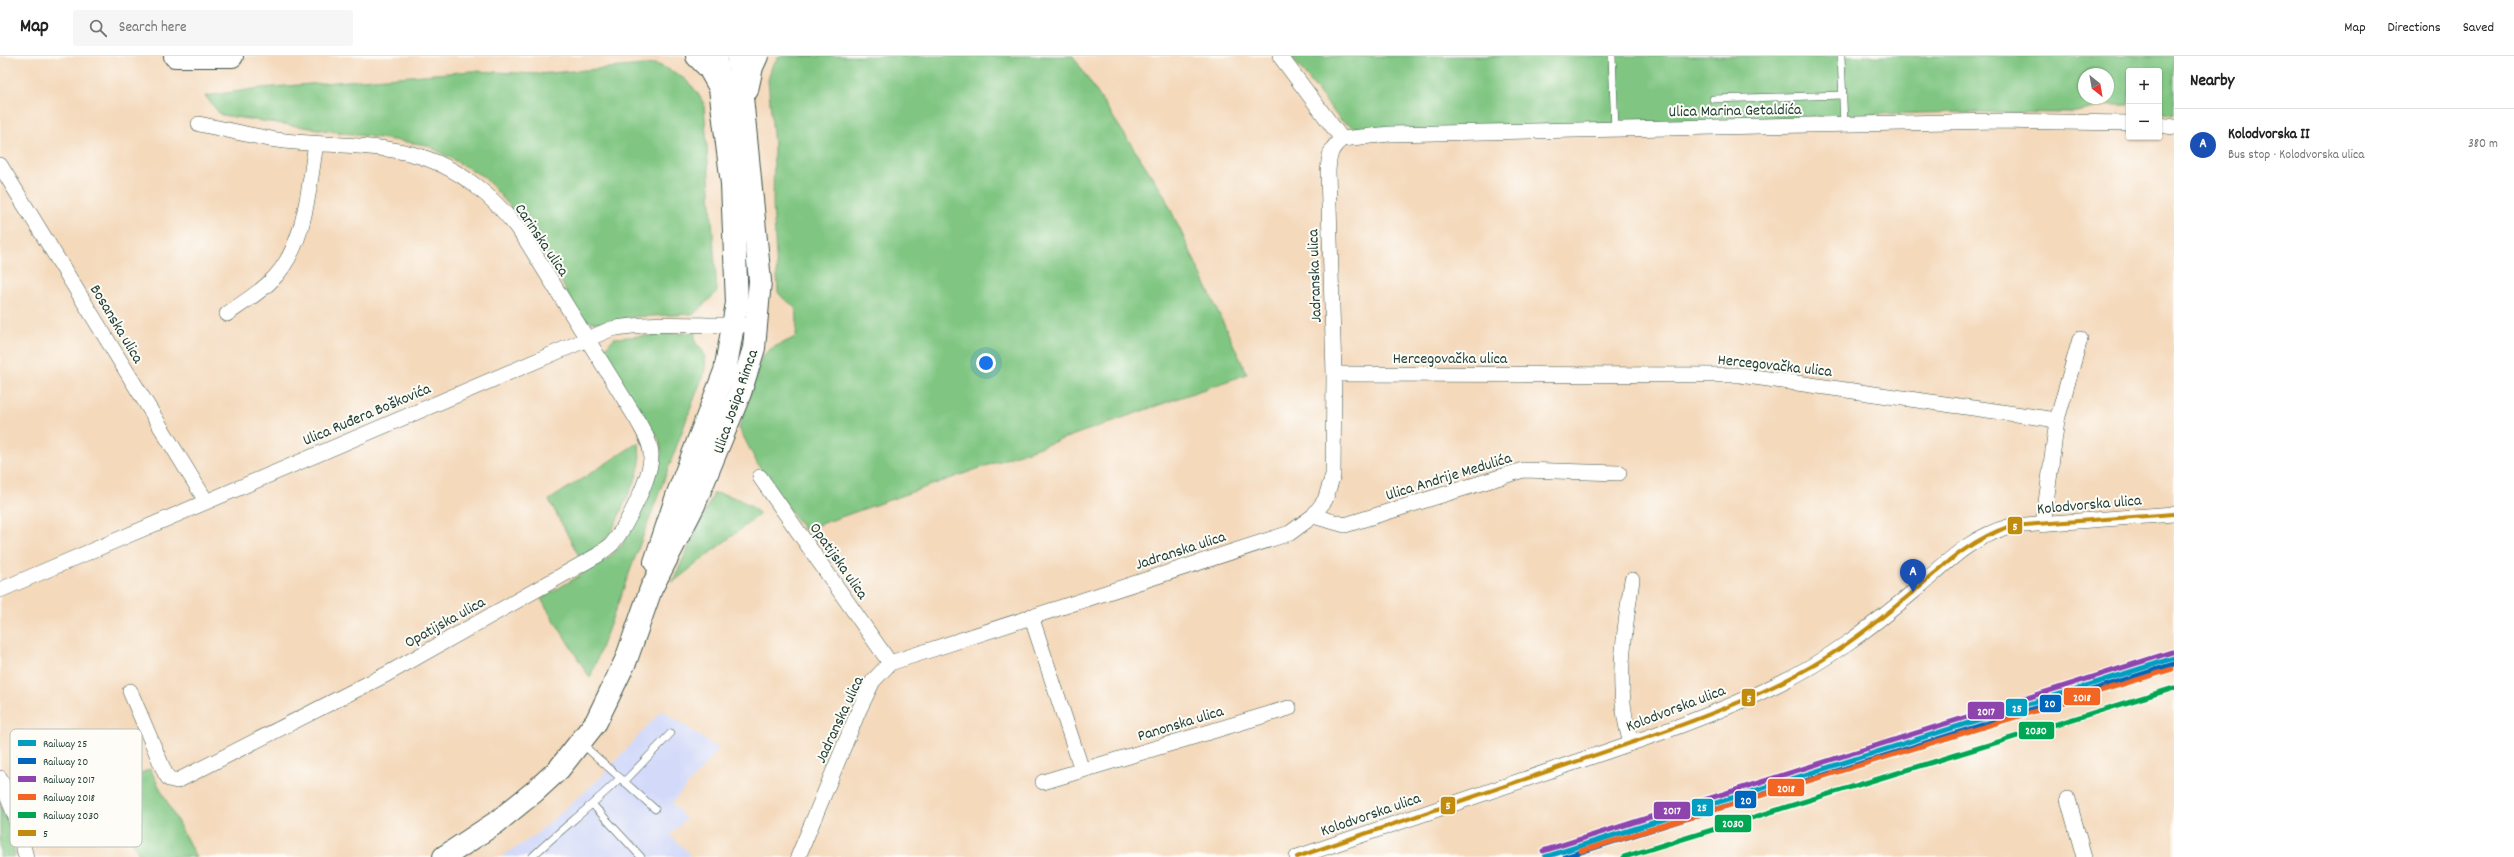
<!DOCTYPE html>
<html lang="en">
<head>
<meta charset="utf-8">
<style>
	body { margin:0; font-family:Dekko,sans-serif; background:#f6f6f6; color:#222 }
	.controls { position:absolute; right:12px; top:12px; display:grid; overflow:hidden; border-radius:4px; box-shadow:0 1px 3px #0004 }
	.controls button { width:36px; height:36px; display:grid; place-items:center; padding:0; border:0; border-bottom:1px solid #e0e0e0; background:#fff; color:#222; font:20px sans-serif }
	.compass { position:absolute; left:2078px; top:12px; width:36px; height:36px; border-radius:50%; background:#fff; box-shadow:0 1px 3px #0004; rotate:149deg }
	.you { position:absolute; left:986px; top:307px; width:14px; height:14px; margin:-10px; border:3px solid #fff; border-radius:50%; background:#1a73e8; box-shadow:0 0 0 6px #1a73e833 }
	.badge { display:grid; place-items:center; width:26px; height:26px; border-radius:50%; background:#0f766e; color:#fff; font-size:13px; font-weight:700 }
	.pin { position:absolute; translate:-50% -33px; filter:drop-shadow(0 1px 2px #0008) }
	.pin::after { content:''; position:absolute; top:21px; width:14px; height:12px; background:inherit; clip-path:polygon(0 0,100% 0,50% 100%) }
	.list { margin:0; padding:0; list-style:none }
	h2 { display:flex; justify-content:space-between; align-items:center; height:52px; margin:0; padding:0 16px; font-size:17px }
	h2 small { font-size:13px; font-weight:400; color:#767676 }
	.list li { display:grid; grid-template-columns:26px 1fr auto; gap:12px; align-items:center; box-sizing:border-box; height:72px; padding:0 16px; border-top:1px solid #e0e0e0 }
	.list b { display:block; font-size:15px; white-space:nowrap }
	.list p { margin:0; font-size:13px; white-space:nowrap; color:#767676 }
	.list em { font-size:13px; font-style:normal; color:#767676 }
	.icon { flex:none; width:22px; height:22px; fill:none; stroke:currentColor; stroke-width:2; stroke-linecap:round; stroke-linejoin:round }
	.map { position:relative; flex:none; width:2174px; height:801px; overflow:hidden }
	header { display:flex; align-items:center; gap:24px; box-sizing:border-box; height:56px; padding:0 20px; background:#fff; border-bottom:1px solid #e0e0e0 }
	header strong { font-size:19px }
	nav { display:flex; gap:22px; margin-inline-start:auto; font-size:14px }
	.search { width:280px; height:36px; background:#f6f6f6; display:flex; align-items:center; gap:10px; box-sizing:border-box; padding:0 14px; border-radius:4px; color:#767676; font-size:15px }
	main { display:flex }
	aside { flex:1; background:#fff }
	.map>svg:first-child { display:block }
</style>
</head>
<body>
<header>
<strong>Map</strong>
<div class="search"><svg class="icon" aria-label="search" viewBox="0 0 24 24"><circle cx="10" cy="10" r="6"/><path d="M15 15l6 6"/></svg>Search here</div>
<nav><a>Map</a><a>Directions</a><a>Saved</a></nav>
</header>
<main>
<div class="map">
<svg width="2174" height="801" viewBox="0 0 2174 801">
	<rect width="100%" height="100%" fill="#fdfcf7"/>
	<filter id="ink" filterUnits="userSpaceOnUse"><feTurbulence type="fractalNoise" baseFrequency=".025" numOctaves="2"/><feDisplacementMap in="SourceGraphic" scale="8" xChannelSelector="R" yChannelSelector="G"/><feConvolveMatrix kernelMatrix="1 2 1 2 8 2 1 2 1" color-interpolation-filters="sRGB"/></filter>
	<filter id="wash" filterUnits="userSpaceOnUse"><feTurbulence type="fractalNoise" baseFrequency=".012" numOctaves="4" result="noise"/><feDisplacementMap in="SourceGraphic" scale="16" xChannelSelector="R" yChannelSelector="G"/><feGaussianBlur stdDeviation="0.9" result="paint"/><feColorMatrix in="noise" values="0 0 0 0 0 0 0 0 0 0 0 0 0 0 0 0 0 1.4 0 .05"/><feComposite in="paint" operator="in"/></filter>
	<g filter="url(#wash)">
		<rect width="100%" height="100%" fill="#f4d9bb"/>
		<path fill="#d2d9f9" d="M662,654L719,693L672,747L686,763L670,779L690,798L688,801H501L534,780L599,723Z"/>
		<g fill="#80c682" stroke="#50825b" fill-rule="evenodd">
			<path d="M779,0H1073L1163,137L1247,318L804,474L758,409L739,372L762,300L772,292L796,281C796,273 799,256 794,251C788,244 784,245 778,236L773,147L774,90L768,24L772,10Z"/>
			<path d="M1291,0H2174V59L2159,56V15H2129V49H2110L2071,57L1967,56L1878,58L1507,74L1358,73L1340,64ZM2084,18H2108V42H2084Z"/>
			<path d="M656,8C680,18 691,24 704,48L717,236L694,258L631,261L607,267L591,266L579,261L541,185L484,121L427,89L221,59L205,40L261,32L473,15L538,18Z"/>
			<path d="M695,276V286C705,295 706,300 705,314L590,622L541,543L611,500L622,489L661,404V393L659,383L609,312L603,295L614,282Z"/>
			<path d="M639,386L640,407L636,422L611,477L597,492L580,502L549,444Z"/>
			<path d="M714,437C732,439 747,445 760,458L672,527Z"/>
			<path d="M150,713L196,801H140L107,732Z"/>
			<path d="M0,748L11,774L15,801H0Z"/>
		</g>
	</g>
	<g filter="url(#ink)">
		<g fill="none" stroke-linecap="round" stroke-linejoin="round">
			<defs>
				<g id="lane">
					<path d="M1612,0L1615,74"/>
					<path d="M1841,0L1844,69"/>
					<path d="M1713,43L1843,39"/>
					<path d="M581,687L655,753"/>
					<path d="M624,726L671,677"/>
					<path d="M593,749L641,801"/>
					<path d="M532,801C560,774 592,750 620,722"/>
				</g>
				<g id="street">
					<path d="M1280,0L1342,83"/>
					<path d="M2159,69L2174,71"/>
					<path d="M1342,83L1390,78L1997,65L2129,67"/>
					<path d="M0,109L206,445"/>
					<path d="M227,258C241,248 256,239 269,227C306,193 308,134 316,88"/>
					<path d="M1334,318L1740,319L2057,364L2043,469"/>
					<path d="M2057,364L2080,283"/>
					<path d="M760,421L890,607"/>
					<path d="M1313,460L1345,469L1523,414L1619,417"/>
					<path d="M0,534L611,273C655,265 698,270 743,269"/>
					<path d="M1031,560L1082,714"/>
					<path d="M130,635L165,717L169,723L177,725L387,618L598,499C602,495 608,492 612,488C626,471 652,420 651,399C651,386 642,373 636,362L526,184C499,144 459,110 412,98C371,87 319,90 277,84C251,80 225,73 199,68"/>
					<path d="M1631,687C1614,633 1624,579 1632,524"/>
					<path d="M0,722L16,762L26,801"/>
					<path d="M1043,726L1289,652"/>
					<path d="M2068,743L2084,801"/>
					<path d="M798,801L859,654L873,625L890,607L1290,477L1313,460L1325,444L1333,419L1334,318L1328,115C1329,100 1330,92 1342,83"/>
					<path d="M1297,801C1385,771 1473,741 1561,711C1634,686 1709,662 1778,628C1827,605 1871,571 1913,536C1946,508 1967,482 2011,470L2174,458"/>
				</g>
				<g id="primary">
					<path d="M175,0H232"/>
					<path d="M697,0L709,12L718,28"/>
					<path d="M747,34L752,11L757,0"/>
					<path d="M655,506L677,440L725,315L737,247L732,128L716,0"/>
					<path d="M444,801L497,766L534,736L559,713L596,666L626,604L651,533L694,449L740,337L754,292L760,225L738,0"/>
				</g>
			</defs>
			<use href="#lane" stroke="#3f5448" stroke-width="8"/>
			<use href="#street" stroke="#3f5448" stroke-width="16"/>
			<use href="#primary" stroke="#3f5448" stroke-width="24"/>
			<use href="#lane" stroke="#fff" stroke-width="7"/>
			<use href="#street" stroke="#fff" stroke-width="15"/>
			<use href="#primary" stroke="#fff" stroke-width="22"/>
			<defs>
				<path id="bus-1" d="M1297,801C1388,770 1478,739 1569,708C1646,682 1724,657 1796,619C1838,597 1876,567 1913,536C1944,509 1971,483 2011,470L2174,458"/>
			</defs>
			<use href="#bus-1" stroke="#fdfcf7" stroke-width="7"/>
			<use href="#bus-1" stroke="#c18c0d" stroke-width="4"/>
			<defs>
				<path id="rail-1" d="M1545,801L2174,602"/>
				<path id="rail-2" d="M1565,801L2174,608"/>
				<path id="rail-3" d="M1543,795L2172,596"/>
				<path id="rail-4" d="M1581,795L2172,613"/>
				<path id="rail-5" d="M1624,801L2174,632"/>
			</defs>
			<use href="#rail-1" stroke="#fdfcf7" stroke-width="8"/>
			<use href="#rail-2" stroke="#fdfcf7" stroke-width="8"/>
			<use href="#rail-3" stroke="#fdfcf7" stroke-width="8"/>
			<use href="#rail-4" stroke="#fdfcf7" stroke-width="8"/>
			<use href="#rail-5" stroke="#fdfcf7" stroke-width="8"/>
			<use href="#rail-1" stroke="#039ebf" stroke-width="5"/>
			<use href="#rail-2" stroke="#0065bd" stroke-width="5"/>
			<use href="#rail-3" stroke="#8e44ad" stroke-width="5"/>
			<use href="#rail-4" stroke="#f26522" stroke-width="5"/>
			<use href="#rail-5" stroke="#00a651" stroke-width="5"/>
		</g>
	</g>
	<g text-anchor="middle" stroke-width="4" stroke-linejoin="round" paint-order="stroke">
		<g font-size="16" fill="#1f3d34" stroke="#fdfcf7">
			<text transform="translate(1735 53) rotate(-1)" y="6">Ulica Marina Getaldića</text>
			<text transform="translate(543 183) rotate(56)" y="6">Carinska ulica</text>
			<text transform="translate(1313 220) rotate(-92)" y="6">Jadranska ulica</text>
			<text transform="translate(118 267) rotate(59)" y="6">Bosanska ulica</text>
			<text x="1450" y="307">Hercegovačka ulica</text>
			<text transform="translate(1775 308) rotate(6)" y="6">Hercegovačka ulica</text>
			<text transform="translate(734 345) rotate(-71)" y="6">Ulica Josipa Rimca</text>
			<text transform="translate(366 357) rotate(-23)" y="6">Ulica Ruđera Boškovića</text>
			<text transform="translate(1448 419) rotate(-17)" y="6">Ulica Andrije Medulića</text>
			<text transform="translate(2089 447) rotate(-5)" y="6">Kolodvorska ulica</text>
			<text transform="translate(1180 493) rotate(-18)" y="6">Jadranska ulica</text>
			<text transform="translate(840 504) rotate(55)" y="6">Opatijska ulica</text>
			<text transform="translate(444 565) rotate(-29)" y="6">Opatijska ulica</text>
			<text transform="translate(1675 651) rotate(-21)" y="6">Kolodvorska ulica</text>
			<text transform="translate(838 663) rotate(-65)" y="6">Jadranska ulica</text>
			<text transform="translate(1180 666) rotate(-17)" y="6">Panonska ulica</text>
			<text transform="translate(1370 757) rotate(-19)" y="6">Kolodvorska ulica</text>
		</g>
	</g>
	<rect x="10" y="673" width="132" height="118" rx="6" fill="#fdfcf7" stroke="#bac3bc" stroke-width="1"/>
	<rect x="18" y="684" width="18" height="6" fill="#039ebf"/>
	<rect x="18" y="702" width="18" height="6" fill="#0065bd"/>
	<rect x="18" y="720" width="18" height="6" fill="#8e44ad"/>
	<rect x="18" y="738" width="18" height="6" fill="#f26522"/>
	<rect x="18" y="756" width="18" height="6" fill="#00a651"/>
	<rect x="18" y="774" width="18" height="6" fill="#c18c0d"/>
	<g font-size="11" fill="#1f3d34">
		<text x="43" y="691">Railway 25</text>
		<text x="43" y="709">Railway 20</text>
		<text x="43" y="727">Railway 2017</text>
		<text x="43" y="745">Railway 2018</text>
		<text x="43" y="763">Railway 2030</text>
		<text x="43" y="781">5</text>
	</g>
	<g stroke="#fdfcf7" stroke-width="1.5">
		<rect x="2007" y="460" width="16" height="19" rx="4" fill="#c18c0d"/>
		<rect x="2063" y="631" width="38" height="19" rx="4" fill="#f26522"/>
		<rect x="1741" y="632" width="15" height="19" rx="4" fill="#c18c0d"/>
		<rect x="2039" y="638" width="23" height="19" rx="4" fill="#0065bd"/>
		<rect x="2005" y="642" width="23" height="19" rx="4" fill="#039ebf"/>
		<rect x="1967" y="645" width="38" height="19" rx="4" fill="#8e44ad"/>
		<rect x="2018" y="665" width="37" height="19" rx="4" fill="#00a651"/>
		<rect x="1767" y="722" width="38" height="19" rx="4" fill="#f26522"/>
		<rect x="1734" y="734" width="23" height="19" rx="4" fill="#0065bd"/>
		<rect x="1440" y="740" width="16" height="19" rx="4" fill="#c18c0d"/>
		<rect x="1691" y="742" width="23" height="19" rx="4" fill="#039ebf"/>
		<rect x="1653" y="745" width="38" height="19" rx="4" fill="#8e44ad"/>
		<rect x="1714" y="758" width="38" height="19" rx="4" fill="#00a651"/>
	</g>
	<g font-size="11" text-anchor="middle" font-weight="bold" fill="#fff">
		<text x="2015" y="474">5</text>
		<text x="2082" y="645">2018</text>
		<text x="1749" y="646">5</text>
		<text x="2050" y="651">20</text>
		<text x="2017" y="656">25</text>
		<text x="1986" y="659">2017</text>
		<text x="2036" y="678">2030</text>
		<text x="1786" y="736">2018</text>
		<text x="1746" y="748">20</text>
		<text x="1448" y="753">5</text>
		<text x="1702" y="755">25</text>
		<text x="1672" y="758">2017</text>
		<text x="1733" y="771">2030</text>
	</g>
</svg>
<div class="controls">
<button>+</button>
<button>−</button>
</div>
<svg class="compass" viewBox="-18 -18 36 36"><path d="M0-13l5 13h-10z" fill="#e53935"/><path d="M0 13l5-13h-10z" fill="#767676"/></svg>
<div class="you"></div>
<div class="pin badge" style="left:1913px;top:536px;background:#1a4fb4">A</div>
</div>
<aside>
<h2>Nearby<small></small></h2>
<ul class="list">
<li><span class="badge" style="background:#1a4fb4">A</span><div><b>Kolodvorska II</b><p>Bus stop · Kolodvorska ulica</p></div><em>380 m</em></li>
</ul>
</aside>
</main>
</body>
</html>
